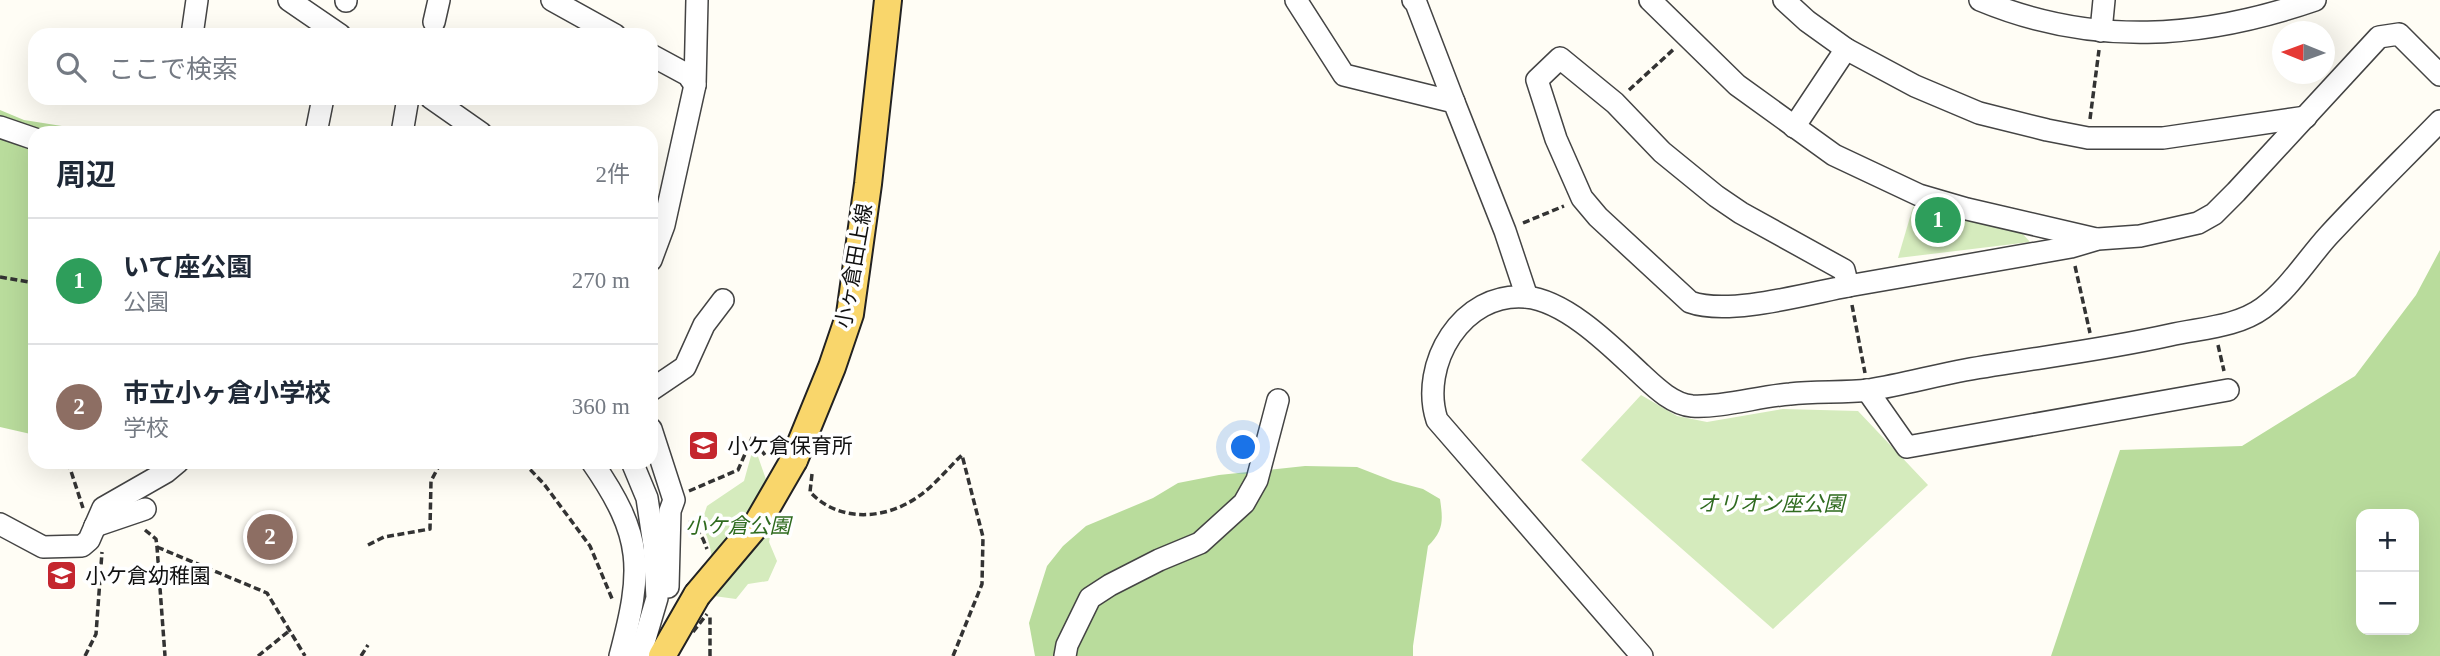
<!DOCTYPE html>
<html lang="ja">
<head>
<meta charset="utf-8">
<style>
	body { margin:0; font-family:"Times New Roman","Noto Sans JP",serif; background:#f6f6f7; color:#1f2937 }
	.controls { position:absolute; right:21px; bottom:21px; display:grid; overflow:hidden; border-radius:14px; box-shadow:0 7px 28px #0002 }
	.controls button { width:63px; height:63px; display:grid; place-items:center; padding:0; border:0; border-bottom:2px solid #e0e1e3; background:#fff; color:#1f2937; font:35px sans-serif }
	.compass { position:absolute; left:2272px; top:21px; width:63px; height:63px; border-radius:50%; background:#fff; box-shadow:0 7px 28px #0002; rotate:271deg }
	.you { position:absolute; left:1244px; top:448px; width:24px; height:24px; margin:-18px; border:5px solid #fff; border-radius:50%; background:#1a73e8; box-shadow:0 0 0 10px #1a73e833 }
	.badge { display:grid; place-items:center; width:46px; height:46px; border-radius:50%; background:#c4262e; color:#fff; font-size:23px; font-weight:700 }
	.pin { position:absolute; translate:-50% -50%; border:4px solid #fff; box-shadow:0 2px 7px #0006 }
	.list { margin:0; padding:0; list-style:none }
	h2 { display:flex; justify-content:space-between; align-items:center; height:91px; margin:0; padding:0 28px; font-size:30px }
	h2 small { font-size:23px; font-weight:400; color:#747a83 }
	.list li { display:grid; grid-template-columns:46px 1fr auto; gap:21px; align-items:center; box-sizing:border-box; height:126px; padding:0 28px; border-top:2px solid #e0e1e3 }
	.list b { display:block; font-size:26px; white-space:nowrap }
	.list p { margin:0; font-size:23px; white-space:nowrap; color:#747a83 }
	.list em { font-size:23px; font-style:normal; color:#747a83 }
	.icon { flex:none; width:38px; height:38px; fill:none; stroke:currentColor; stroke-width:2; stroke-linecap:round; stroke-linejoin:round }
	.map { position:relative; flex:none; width:2440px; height:656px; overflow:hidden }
	.search { position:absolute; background:#fff; box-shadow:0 7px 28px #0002; left:28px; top:28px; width:630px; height:77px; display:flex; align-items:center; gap:18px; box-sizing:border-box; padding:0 24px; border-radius:21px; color:#747a83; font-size:26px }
	.panel { position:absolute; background:#fff; box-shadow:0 7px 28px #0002; left:28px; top:126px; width:630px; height:343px; border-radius:21px }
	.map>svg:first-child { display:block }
</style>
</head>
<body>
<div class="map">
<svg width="2440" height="656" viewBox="0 0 2440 656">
	<rect width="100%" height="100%" fill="#fffdf5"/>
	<g fill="#d5ebbd">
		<path d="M1913,207L2022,233L2030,242L1898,258Z"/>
		<path d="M1641,395L1677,416L1707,422L1783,409L1858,411L1928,485L1773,629L1581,460Z"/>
		<path d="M754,445L776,508L769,542L777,561L768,581L748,584L736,599L714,596C713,571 714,546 701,524L707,506L744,481Z"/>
	</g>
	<g fill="#b9dc9c" fill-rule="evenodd">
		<path d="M0,110L24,120L106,133H35V435L0,427Z"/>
		<path d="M2440,250V656H2051L2120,450L2242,446L2355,376L2416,295ZM2361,514H2414V630H2361Z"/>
		<path d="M1305,466L1357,467L1393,481L1423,489L1440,499C1443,520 1444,530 1428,546L1413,646V656H1035L1029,623L1047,566L1063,546L1086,526L1153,498L1178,483L1219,475Z"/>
	</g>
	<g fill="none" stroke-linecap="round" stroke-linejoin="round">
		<defs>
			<g id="minor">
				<path d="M289,0L340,35"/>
				<path d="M552,0L615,35"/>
				<path d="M1296,0L1344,75L1454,102L1505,231L1527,297"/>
				<path d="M1413,0L1416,3L1454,102"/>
				<path d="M1650,0L1737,85L1834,155L1919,195L1967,209L2096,239"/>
				<path d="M1784,0L1807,21L1846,49L1915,86L1979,113L2047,130L2088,138H2163L2306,117"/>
				<path d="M1980,0C2093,47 2202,39 2315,0"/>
				<path d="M346,1V0"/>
				<path d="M434,22L439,0"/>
				<path d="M2101,31L2104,0"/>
				<path d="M192,35L197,0"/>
				<path d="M651,55L688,75L695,85"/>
				<path d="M1560,58L1615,103L1662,152L1716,196L1741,213L1844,270L1848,286C1806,294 1728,316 1690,302L1598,217L1582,198L1556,139L1537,80Z"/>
				<path d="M431,98L481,133"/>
				<path d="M0,127L35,139"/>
				<path d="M1794,127L1846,49"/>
				<path d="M316,133L323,98"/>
				<path d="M402,133L408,98"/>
				<path d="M651,260L664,225L695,85L697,0"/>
				<path d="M1848,286L2071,247L2098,239L2140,236L2198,223L2214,214L2236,192L2379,37L2399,34L2440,75"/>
				<path d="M651,390L685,367L704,325L723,300"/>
				<path d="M1867,390L1907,447L2228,390"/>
				<path d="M651,429L674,500L670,511L668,587"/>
				<path d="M592,462C644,537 643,569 620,656"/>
				<path d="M632,462L647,498L654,545L657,598L640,656"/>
				<path d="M0,524L43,547L82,546L89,540L103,508L166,472L178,462"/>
				<path d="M95,526L145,509"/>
				<path d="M1065,656L1067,645L1090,598L1110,585L1159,560L1200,543L1244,503L1257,480L1278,400"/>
				<path d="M1642,656L1437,420C1419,365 1462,291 1526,297C1567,301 1612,347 1641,374C1655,387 1672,404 1692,406C1721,408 1760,396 1790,394C1816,391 1843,393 1869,390C1901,385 1933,376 1965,370C2034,358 2103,350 2170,335C2201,328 2237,327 2263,308C2289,289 2307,259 2329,235C2365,196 2403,159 2440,121"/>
			</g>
			<g id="major">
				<path d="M794,460L832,367L850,314L868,184L888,0"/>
				<path d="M662,656L697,595"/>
			</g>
		</defs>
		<use href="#minor" stroke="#444" stroke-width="24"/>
		<use href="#major" stroke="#222" stroke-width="30"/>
		<g stroke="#333" stroke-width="3.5" stroke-dasharray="7 3.5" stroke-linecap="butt">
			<path d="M1629,90L1675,48"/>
			<path d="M2090,119L2099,50"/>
			<path d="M1523,223L1564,206"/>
			<path d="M2075,266L2090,333"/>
			<path d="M0,277L35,283"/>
			<path d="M1852,305L1865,373"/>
			<path d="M2218,345L2224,371"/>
			<path d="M68,462L83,508"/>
			<path d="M523,462L544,484L590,546L613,601"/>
			<path d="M812,474L810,492C839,523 886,520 919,496C935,485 948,468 962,455L983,537L982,584L953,656"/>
			<path d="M689,491L738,470L752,438L765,455"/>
			<path d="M690,520L703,539L707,549"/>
			<path d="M145,530L156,539L157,547L165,656"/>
			<path d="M368,545L384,537L430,529L431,481L441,462"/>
			<path d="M157,547L267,593L305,656"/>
			<path d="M85,656L96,634L102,552"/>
			<path d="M258,656L289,631"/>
			<path d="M361,656L368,645"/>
			<path d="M710,656V616"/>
		</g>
		<use href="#minor" stroke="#fff" stroke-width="21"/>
		<use href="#major" stroke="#f9d66b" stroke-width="26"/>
		<defs>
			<path id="major-bridge" d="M697,595L757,524L794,460"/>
		</defs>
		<use href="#major-bridge" stroke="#222" stroke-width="30" stroke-linecap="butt"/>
		<path stroke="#333" stroke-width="3.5" stroke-dasharray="7 3.5" stroke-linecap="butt" d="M693,632L707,614"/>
		<use href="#major-bridge" stroke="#f9d66b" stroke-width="26"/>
	</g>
	<defs>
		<symbol id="school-square" viewBox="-11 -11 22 22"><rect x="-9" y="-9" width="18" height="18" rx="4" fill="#c4262e" stroke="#fff"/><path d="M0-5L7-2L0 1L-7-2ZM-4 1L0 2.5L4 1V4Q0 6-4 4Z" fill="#fff"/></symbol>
	</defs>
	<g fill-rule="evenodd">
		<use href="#school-square" x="686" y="428" width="35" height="35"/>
		<use href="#school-square" x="44" y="558" width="35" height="35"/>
	</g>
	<g text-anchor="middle" stroke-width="7" stroke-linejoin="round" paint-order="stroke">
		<g font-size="21" fill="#111" stroke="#fff">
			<text transform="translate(854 266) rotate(-80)" y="7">小ヶ倉田上線</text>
		</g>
		<g font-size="21" fill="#111" stroke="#fff" text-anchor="start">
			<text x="727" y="453">小ケ倉保育所</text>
			<text x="85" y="583">小ケ倉幼稚園</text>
		</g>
		<g font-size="21" font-style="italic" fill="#2f6b1f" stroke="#fff">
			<text x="1771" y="511">オリオン座公園</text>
			<text x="738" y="533">小ケ倉公園</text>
		</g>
	</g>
</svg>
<div class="controls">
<button>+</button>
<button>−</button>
</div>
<svg class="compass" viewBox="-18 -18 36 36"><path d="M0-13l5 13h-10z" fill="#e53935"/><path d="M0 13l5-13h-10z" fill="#747a83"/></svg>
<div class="you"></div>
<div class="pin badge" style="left:1938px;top:220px;background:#2e9e5b">1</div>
<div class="pin badge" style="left:270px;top:537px;background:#8d6e63">2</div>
<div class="search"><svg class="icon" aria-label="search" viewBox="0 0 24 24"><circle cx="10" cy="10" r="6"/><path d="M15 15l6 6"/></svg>ここで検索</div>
<section class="panel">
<h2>周辺<small>2件</small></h2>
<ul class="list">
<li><span class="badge" style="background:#2e9e5b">1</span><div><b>いて座公園</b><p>公園</p></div><em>270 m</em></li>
<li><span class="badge" style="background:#8d6e63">2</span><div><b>市立小ヶ倉小学校</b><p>学校</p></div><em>360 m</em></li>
</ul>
</section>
</div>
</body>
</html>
